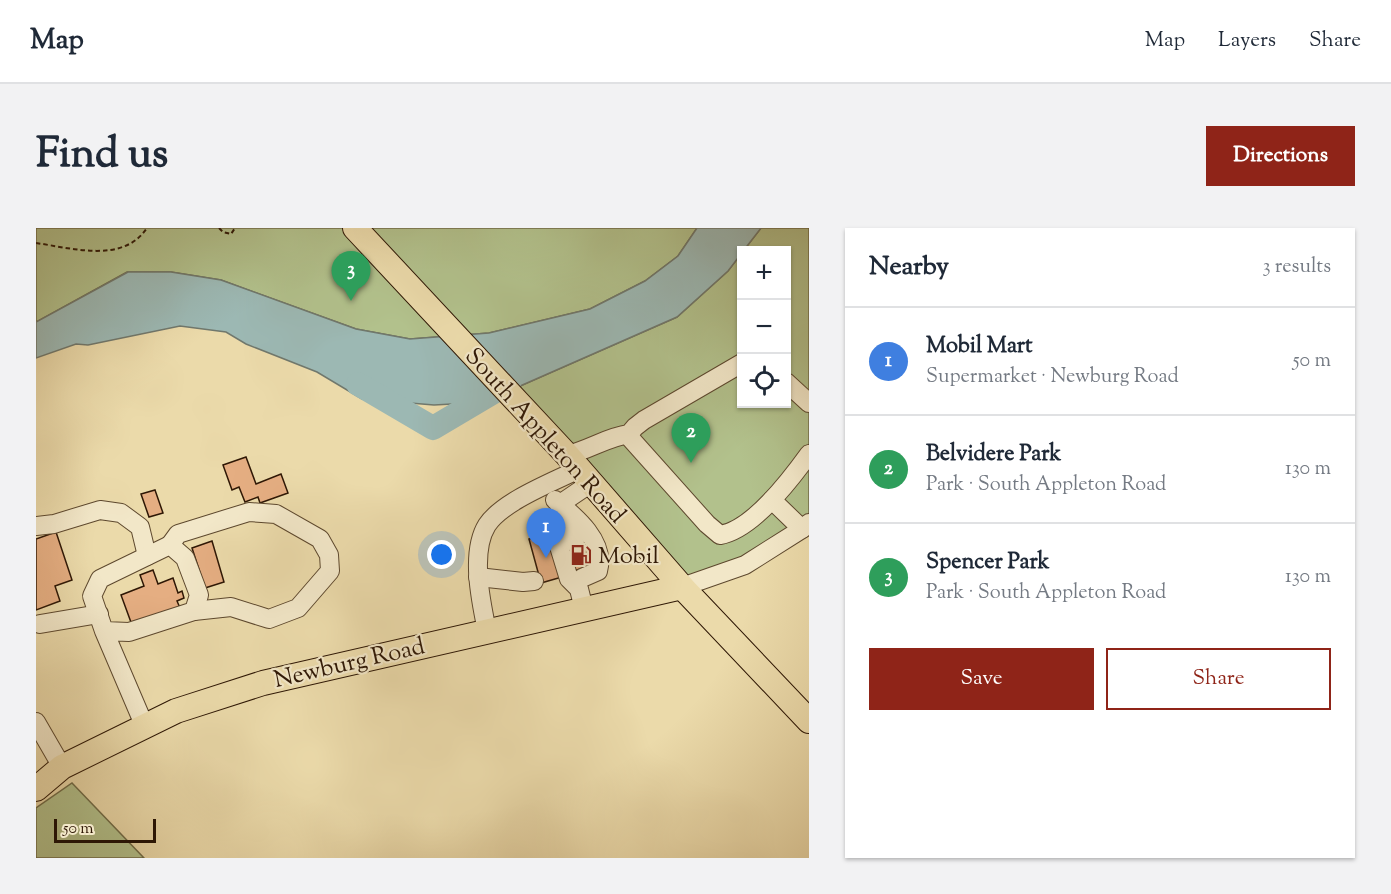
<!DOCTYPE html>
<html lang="en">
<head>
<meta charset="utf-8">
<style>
	body { margin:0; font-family:"Sorts Mill Goudy",serif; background:#f2f2f3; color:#1f2937 }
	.controls { position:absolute; right:18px; top:18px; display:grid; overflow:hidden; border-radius:0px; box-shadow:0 2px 4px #0004 }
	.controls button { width:54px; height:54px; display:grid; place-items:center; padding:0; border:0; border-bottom:2px solid #e0e1e3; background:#fff; color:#1f2937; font:30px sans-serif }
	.scale { position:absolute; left:18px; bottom:15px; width:102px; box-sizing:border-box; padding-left:6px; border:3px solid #2e1705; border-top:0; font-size:16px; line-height:21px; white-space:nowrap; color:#2e1705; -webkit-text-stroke:4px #f2e7c8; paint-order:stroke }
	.you { position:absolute; left:406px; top:327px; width:21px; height:21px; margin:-15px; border:4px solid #fff; border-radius:50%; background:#1a73e8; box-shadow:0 0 0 9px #1a73e833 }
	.badge { display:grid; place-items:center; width:39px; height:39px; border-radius:50%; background:#8f2418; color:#fff; font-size:20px; font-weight:700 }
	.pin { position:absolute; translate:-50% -50px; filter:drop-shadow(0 2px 3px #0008) }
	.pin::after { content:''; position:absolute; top:32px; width:21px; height:18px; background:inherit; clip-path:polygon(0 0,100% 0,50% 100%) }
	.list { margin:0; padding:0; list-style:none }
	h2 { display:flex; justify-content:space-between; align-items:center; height:78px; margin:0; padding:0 24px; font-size:26px }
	h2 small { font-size:20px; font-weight:400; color:#747a83 }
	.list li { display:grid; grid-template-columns:39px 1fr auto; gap:18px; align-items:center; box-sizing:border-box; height:108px; padding:0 24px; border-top:2px solid #e0e1e3 }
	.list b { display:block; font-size:22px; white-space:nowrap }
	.list p { margin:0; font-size:20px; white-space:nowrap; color:#747a83 }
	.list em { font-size:20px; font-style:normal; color:#747a83 }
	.actions { display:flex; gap:12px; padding:18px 24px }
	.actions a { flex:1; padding:14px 0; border:2px solid #8f2418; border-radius:0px; text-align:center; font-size:21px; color:#8f2418 }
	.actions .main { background:#8f2418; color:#fff }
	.icon { flex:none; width:33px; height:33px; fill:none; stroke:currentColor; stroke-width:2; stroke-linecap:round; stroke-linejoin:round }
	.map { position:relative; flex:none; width:773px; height:630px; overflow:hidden; border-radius:0px }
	header { display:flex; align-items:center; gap:36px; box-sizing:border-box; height:84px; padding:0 30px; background:#fff; border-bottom:2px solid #e0e1e3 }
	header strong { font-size:28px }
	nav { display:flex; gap:33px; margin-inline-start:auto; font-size:21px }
	.intro { display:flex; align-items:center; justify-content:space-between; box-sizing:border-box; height:144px; padding:0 36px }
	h1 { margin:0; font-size:42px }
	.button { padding:15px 27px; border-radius:0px; background:#8f2418; color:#fff; font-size:21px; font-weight:700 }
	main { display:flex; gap:36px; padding:0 36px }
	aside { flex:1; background:#fff; border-radius:0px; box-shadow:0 2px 4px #0004 }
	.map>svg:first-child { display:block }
</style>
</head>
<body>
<header>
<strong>Map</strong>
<nav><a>Map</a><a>Layers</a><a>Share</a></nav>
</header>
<div class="intro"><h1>Find us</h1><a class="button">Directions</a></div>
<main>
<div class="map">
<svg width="773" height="630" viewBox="0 0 773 630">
	<rect width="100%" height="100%" fill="#ebdaaa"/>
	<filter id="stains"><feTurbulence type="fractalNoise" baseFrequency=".00333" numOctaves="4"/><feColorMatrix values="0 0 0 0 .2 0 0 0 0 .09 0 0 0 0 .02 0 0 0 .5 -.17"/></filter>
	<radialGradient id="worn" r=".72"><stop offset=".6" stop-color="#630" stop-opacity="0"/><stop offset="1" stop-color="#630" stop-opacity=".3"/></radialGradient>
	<g fill="#b2c18c" stroke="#706c48" stroke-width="1.5">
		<path d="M0,0H661L642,28L609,53L554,81L453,105L374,111L320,101L185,52L135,44H91L0,94Z"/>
		<path d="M725,0H773V294L766,301L646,359L475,162L641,89L692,43L705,26L706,176H750V22H708Z"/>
		<path d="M36,555L108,630H0V580Z"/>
	</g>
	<path fill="#9cb8b3" stroke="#70786d" stroke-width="1.5" d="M661,0H725L708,22H706L705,26L692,43L641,89L475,162L434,175L398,177L326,171L281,144L210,116L190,104L144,98L52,117L40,116L0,130V94L92,44H135L185,52L320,101L374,111L453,105L554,81L609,53L642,28Z"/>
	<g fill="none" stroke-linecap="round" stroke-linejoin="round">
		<path stroke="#9cb8b3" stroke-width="24" d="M322,156L397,200L473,155"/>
	</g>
	<g fill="#e5ae82" stroke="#2e1705" stroke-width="1.5">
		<path d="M210,229L220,256L245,246L252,265L224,275L222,269L209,274L203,259L196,262L187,237Z"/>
		<path d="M119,262L127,285L113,289L105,266Z"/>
		<path d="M20,304L36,352L19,358L24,373L0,382V311Z"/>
		<path d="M514,305L526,349L505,355L493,311Z"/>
		<path d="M553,312L560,337L537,343L530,317Z"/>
		<path d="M176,313L188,354L169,360L156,320Z"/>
		<path d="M117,342L122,356L137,350L142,365L146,363L148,370L141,373L144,380L96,397L85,367L108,358L104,347Z"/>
	</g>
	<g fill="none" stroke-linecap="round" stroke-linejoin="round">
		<path stroke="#c5b389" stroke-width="18" stroke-dasharray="18 9" stroke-linecap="butt" d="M539,315L547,341"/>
		<defs>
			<g id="minor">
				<path d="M750,154L773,175"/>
				<path d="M593,206L595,211L671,296L684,307C716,302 755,251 773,226"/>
				<path d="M531,227C553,222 571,209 593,206L599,199L608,192L706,135"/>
				<path d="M519,272C540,289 570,314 562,343L546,350"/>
				<path d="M736,272L766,301"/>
				<path d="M523,294L539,315"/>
				<path d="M0,298L18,296L64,282L85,285L104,299L111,328"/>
				<path d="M134,317L142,306L213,284L240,286L284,311L293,327L294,343L262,380L233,391L195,379L158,383"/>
				<path d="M442,349L487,354L498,353"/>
				<path d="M646,359L709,337L766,301L773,295"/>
				<path d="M548,381L543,361L533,351L522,315L524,276L555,255"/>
				<path d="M4,396L63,386"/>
				<path d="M68,403L93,404L158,383L163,367L149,330L134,317L64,351L56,368L68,403L109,499"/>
				<path d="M451,403C445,374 434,324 451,297C467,273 517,254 543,241"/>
				<path d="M0,494L26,539"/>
			</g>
			<g id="major">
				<path d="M319,0L531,227L646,359L773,493"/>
				<path d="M0,561L26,539L140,483L227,455L646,359"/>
			</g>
		</defs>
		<use href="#minor" stroke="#5d482e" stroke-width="20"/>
		<use href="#major" stroke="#2e1705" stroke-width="26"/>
		<g stroke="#2e1705" stroke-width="2" stroke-dasharray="4.5 3" stroke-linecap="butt">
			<path d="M183,0L187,4L195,6L199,0"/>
			<path d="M0,15C36,20 87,36 111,0"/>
		</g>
		<use href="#minor" stroke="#f2e7c8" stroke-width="18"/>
		<use href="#major" stroke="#ebdaaa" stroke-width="24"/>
	</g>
	<defs>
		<symbol id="fuel-bare" viewBox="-9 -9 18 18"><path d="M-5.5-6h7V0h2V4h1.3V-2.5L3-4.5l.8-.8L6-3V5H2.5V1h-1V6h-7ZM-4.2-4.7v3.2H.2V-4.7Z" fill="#8f2418" stroke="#f2e7c8" stroke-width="2.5" paint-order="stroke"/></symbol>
	</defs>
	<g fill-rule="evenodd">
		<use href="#fuel-bare" x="530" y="312" width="30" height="30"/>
	</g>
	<g text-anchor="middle" stroke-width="4.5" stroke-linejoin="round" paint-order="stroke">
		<g font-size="24" fill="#2e1705" stroke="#f2e7c8">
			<text transform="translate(510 207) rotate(48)" y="8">South Appleton Road</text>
			<text transform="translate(313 434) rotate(-13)" y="8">Newburg Road</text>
		</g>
		<g font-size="24" fill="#2e1705" stroke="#f2e7c8" text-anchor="start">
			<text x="562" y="335">Mobil</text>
		</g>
	</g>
	<rect width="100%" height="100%" filter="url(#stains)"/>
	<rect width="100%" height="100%" fill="url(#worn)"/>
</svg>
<div class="controls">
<button>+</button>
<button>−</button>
<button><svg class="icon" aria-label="locate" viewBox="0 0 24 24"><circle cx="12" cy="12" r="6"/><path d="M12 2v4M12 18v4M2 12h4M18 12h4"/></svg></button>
</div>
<div class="scale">50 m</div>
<div class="you"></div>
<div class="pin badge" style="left:510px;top:330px;background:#3f7fe0">1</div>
<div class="pin badge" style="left:655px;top:235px;background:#2e9e5b">2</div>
<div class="pin badge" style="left:315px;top:73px;background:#2e9e5b">3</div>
</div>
<aside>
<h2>Nearby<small>3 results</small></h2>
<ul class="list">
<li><span class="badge" style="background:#3f7fe0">1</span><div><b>Mobil Mart</b><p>Supermarket · Newburg Road</p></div><em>50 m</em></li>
<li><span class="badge" style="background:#2e9e5b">2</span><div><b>Belvidere Park</b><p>Park · South Appleton Road</p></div><em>130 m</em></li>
<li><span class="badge" style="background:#2e9e5b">3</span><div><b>Spencer Park</b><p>Park · South Appleton Road</p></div><em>130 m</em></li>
</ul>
<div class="actions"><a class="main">Save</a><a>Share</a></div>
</aside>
</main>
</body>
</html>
